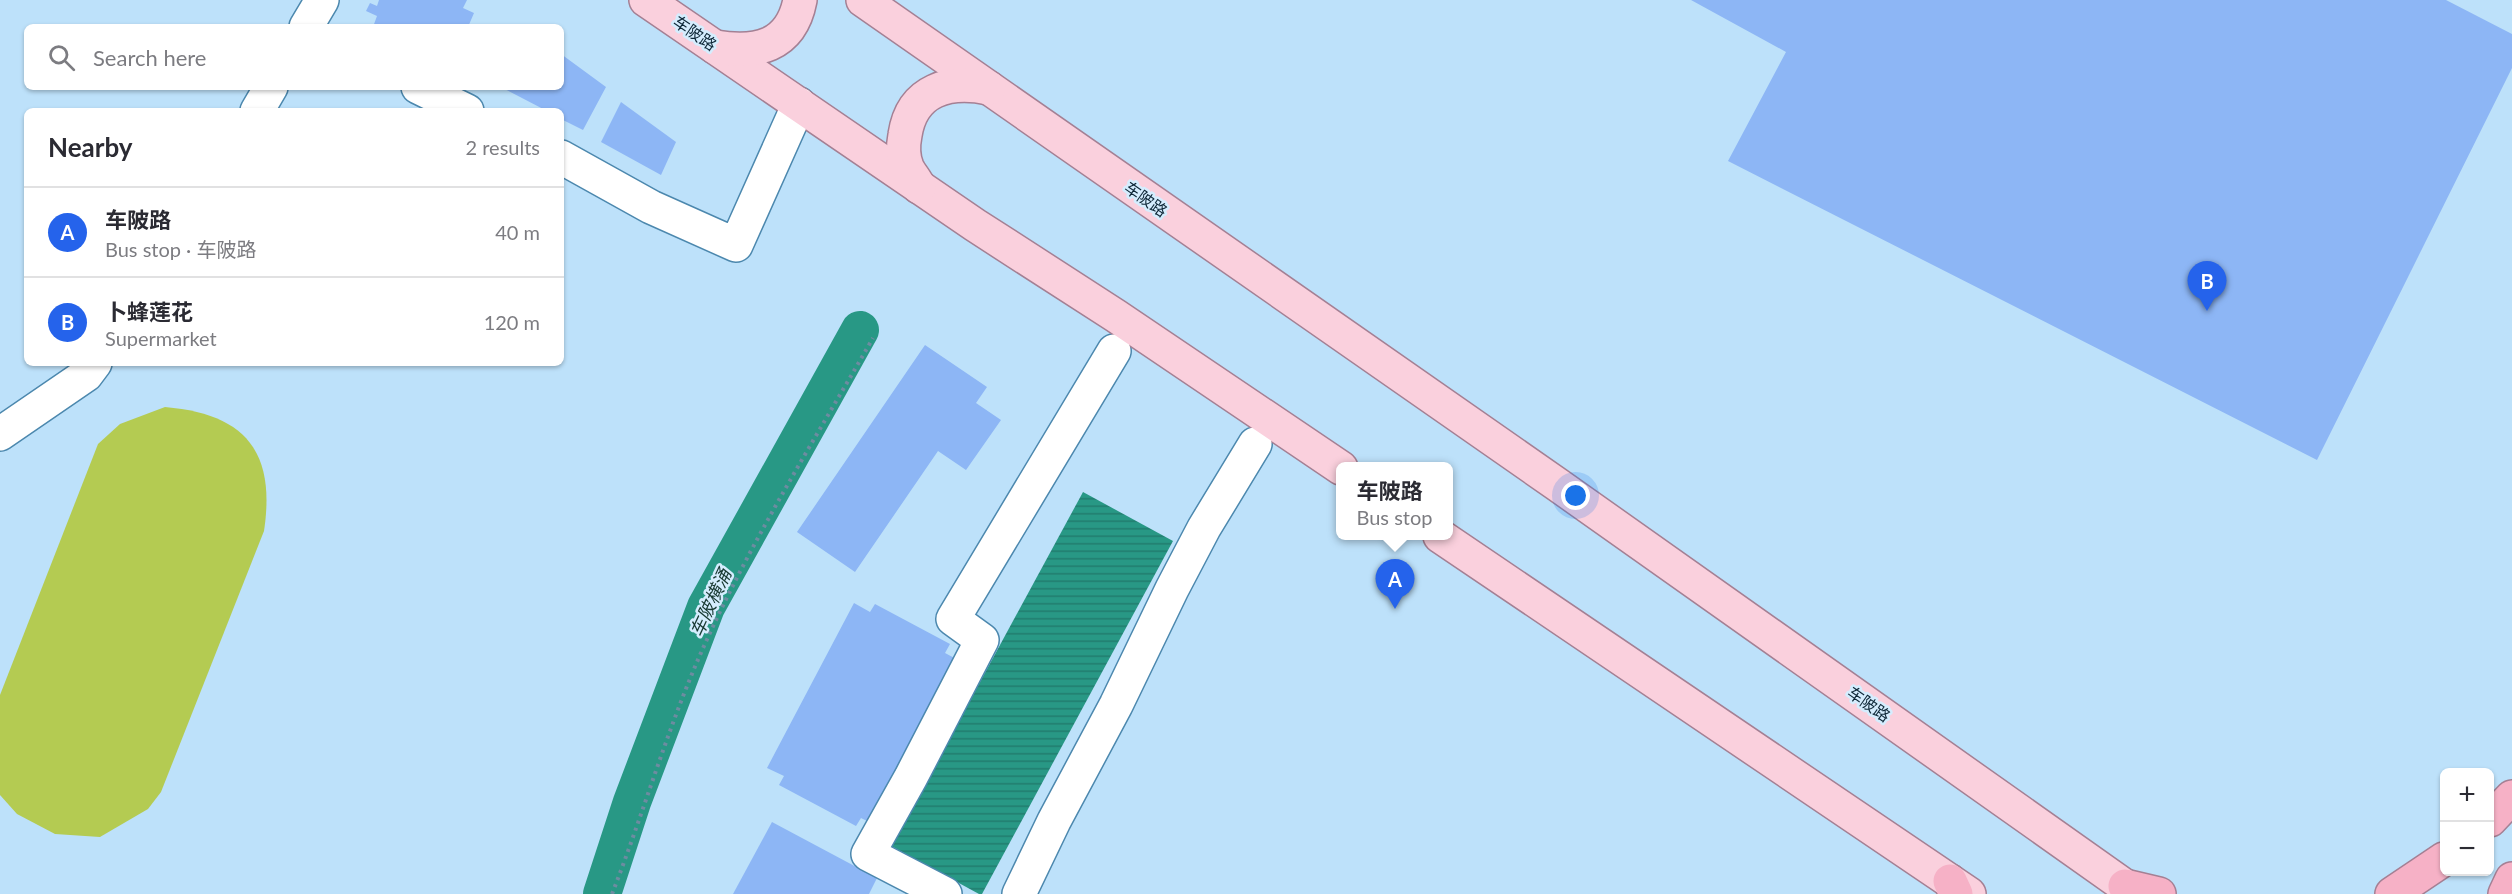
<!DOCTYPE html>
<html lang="en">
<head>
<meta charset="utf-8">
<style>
	body { margin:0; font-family:Lato,"Noto Sans SC",sans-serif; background:#f2f2f3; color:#2b2b33 }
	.controls { position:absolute; right:18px; bottom:18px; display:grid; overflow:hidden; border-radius:9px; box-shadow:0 2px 4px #0004 }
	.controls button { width:54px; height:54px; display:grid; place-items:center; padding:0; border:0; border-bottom:2px solid #e1e1e2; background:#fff; color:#2b2b33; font:30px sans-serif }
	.you { position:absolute; left:1576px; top:496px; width:21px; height:21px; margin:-15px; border:4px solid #fff; border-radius:50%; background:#1a73e8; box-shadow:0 0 0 9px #1a73e833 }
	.badge { display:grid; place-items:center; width:39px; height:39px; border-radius:50%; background:#2563eb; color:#fff; font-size:20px; font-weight:700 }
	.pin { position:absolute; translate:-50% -50px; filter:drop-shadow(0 2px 3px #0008) }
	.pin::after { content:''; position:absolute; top:32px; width:21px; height:18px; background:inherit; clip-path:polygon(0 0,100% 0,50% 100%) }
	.popup { position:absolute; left:1336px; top:462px; width:117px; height:78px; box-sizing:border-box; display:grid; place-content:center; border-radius:9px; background:#fff; filter:drop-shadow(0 2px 4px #0005); font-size:20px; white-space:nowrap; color:#7c7c81 }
	.popup b { font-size:22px; color:#2b2b33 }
	.popup::after { content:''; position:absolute; left:50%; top:100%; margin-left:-12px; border:12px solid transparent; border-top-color:#fff }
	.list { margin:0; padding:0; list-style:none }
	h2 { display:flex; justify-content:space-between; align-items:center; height:78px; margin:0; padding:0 24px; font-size:26px }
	h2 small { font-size:20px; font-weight:400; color:#7c7c81 }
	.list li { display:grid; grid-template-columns:39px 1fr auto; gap:18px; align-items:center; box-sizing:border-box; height:90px; padding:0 24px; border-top:2px solid #e1e1e2 }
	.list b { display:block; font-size:22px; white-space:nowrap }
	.list p { margin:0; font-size:20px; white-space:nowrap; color:#7c7c81 }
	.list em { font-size:20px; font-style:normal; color:#7c7c81 }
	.icon { flex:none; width:33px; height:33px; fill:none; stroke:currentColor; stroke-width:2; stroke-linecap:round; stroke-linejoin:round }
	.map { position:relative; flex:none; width:2512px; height:894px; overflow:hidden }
	.search { position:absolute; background:#fff; box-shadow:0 2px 4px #0004; left:24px; top:24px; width:540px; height:66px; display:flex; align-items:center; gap:15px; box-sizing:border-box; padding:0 21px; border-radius:9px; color:#7c7c81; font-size:22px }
	.panel { position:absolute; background:#fff; box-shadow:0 2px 4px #0004; left:24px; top:108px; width:540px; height:258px; border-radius:9px }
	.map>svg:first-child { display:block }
</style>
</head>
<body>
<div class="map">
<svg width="2512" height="894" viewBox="0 0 2512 894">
	<defs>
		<pattern id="water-rules" width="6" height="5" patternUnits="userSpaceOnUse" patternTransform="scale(1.5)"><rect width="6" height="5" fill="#289885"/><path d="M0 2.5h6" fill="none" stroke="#217c6e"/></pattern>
	</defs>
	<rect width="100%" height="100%" fill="#bde1fa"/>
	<path fill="#b4cb52" d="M165,407C245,414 276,451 264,531L161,792L148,809L100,837L55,834L17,814L0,795V695L98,444L120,424Z"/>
	<path fill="url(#water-rules)" d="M1083,492L1173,541L982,894H979L891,846Z"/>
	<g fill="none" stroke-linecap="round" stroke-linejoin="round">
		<path stroke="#289885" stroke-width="38" d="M602,894L632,802L706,607L860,330"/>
	</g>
	<g fill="#8db6f5">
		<path d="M379,0H467L463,8L474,13L468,27H373L377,16L366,11L370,3L377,6Z"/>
		<path d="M1691,0H2446L2512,34V68L2317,460L1728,161L1786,52Z"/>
		<path d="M561,54L606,87L583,130L561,119V111H547L501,87H561Z"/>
		<path d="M621,102L676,142L661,175L601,142Z"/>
		<path d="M925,345L987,387L976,403L1001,420L966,470L938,451L855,572L797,532Z"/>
		<path d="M854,603L870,612L875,604L950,644L945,653L962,662L875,825L861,818L856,826L779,785L784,776L767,768Z"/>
		<path d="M772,822L877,878L869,894H733Z"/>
	</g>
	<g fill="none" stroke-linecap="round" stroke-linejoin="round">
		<defs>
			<g id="minor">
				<path d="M306,27L322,0"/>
				<path d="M418,87L467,111"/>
				<path d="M257,111L271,87"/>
				<path d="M561,157L651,207L736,245L799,104"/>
				<path d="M0,434L86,375L95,363"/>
				<path d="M945,894L868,854L911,777L982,640L953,619L1114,351"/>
				<path d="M1019,894L1054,821L1116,705L1172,589L1204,528L1255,444"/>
			</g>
			<g id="major">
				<path d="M646,0L975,225L1116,316L1341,468"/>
				<path d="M863,0L1558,485L2136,894"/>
				<path d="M715,47C756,54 791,47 800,0"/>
				<path d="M919,187C916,180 910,174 907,167C903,157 903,145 905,135C912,89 949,80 989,88"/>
				<path d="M1440,536L1969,894"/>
			</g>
			<g id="highway">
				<path d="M2490,820L2512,797"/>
				<path d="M1950,881L1956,894"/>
				<path d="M2125,886L2159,894"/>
				<path d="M2392,894L2444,859"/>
				<path d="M2505,894L2512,879"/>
			</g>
		</defs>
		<use href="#minor" stroke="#4c88ae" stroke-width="36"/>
		<use href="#major" stroke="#a48094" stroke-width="36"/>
		<use href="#highway" stroke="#a48094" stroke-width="36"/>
		<path stroke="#6d8ca1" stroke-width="4" stroke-dasharray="3 4.5" stroke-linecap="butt" d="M612,894C644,812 668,726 704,646C752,539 815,439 873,338"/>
		<use href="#minor" stroke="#fff" stroke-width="33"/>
		<use href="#major" stroke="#fad0dd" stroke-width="33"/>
		<use href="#highway" stroke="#f6b1c6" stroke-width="33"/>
	</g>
	<g text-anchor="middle" stroke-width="5" stroke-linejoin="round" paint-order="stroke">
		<g font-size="16" fill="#0d2636" stroke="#d5edfe">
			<text transform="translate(695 33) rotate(34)" y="6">车陂路</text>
			<text transform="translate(1146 199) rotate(35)" y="6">车陂路</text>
			<text transform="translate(1869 704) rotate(35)" y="6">车陂路</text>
		</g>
		<g font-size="18" font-style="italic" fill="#183831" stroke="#d5edfe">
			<text transform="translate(711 603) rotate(-65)" y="6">车陂横涌</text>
		</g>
	</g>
</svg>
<div class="controls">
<button>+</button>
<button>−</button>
</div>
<div class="you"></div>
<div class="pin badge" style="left:1395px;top:609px">A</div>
<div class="popup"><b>车陂路</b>Bus stop</div>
<div class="pin badge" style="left:2207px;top:311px">B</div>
<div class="search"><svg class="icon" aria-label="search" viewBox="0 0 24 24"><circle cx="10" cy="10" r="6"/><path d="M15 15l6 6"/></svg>Search here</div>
<section class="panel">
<h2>Nearby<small>2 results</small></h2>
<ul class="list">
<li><span class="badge">A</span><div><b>车陂路</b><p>Bus stop · 车陂路</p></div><em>40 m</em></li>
<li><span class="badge">B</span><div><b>卜蜂莲花</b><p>Supermarket</p></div><em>120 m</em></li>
</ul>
</section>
</div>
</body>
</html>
